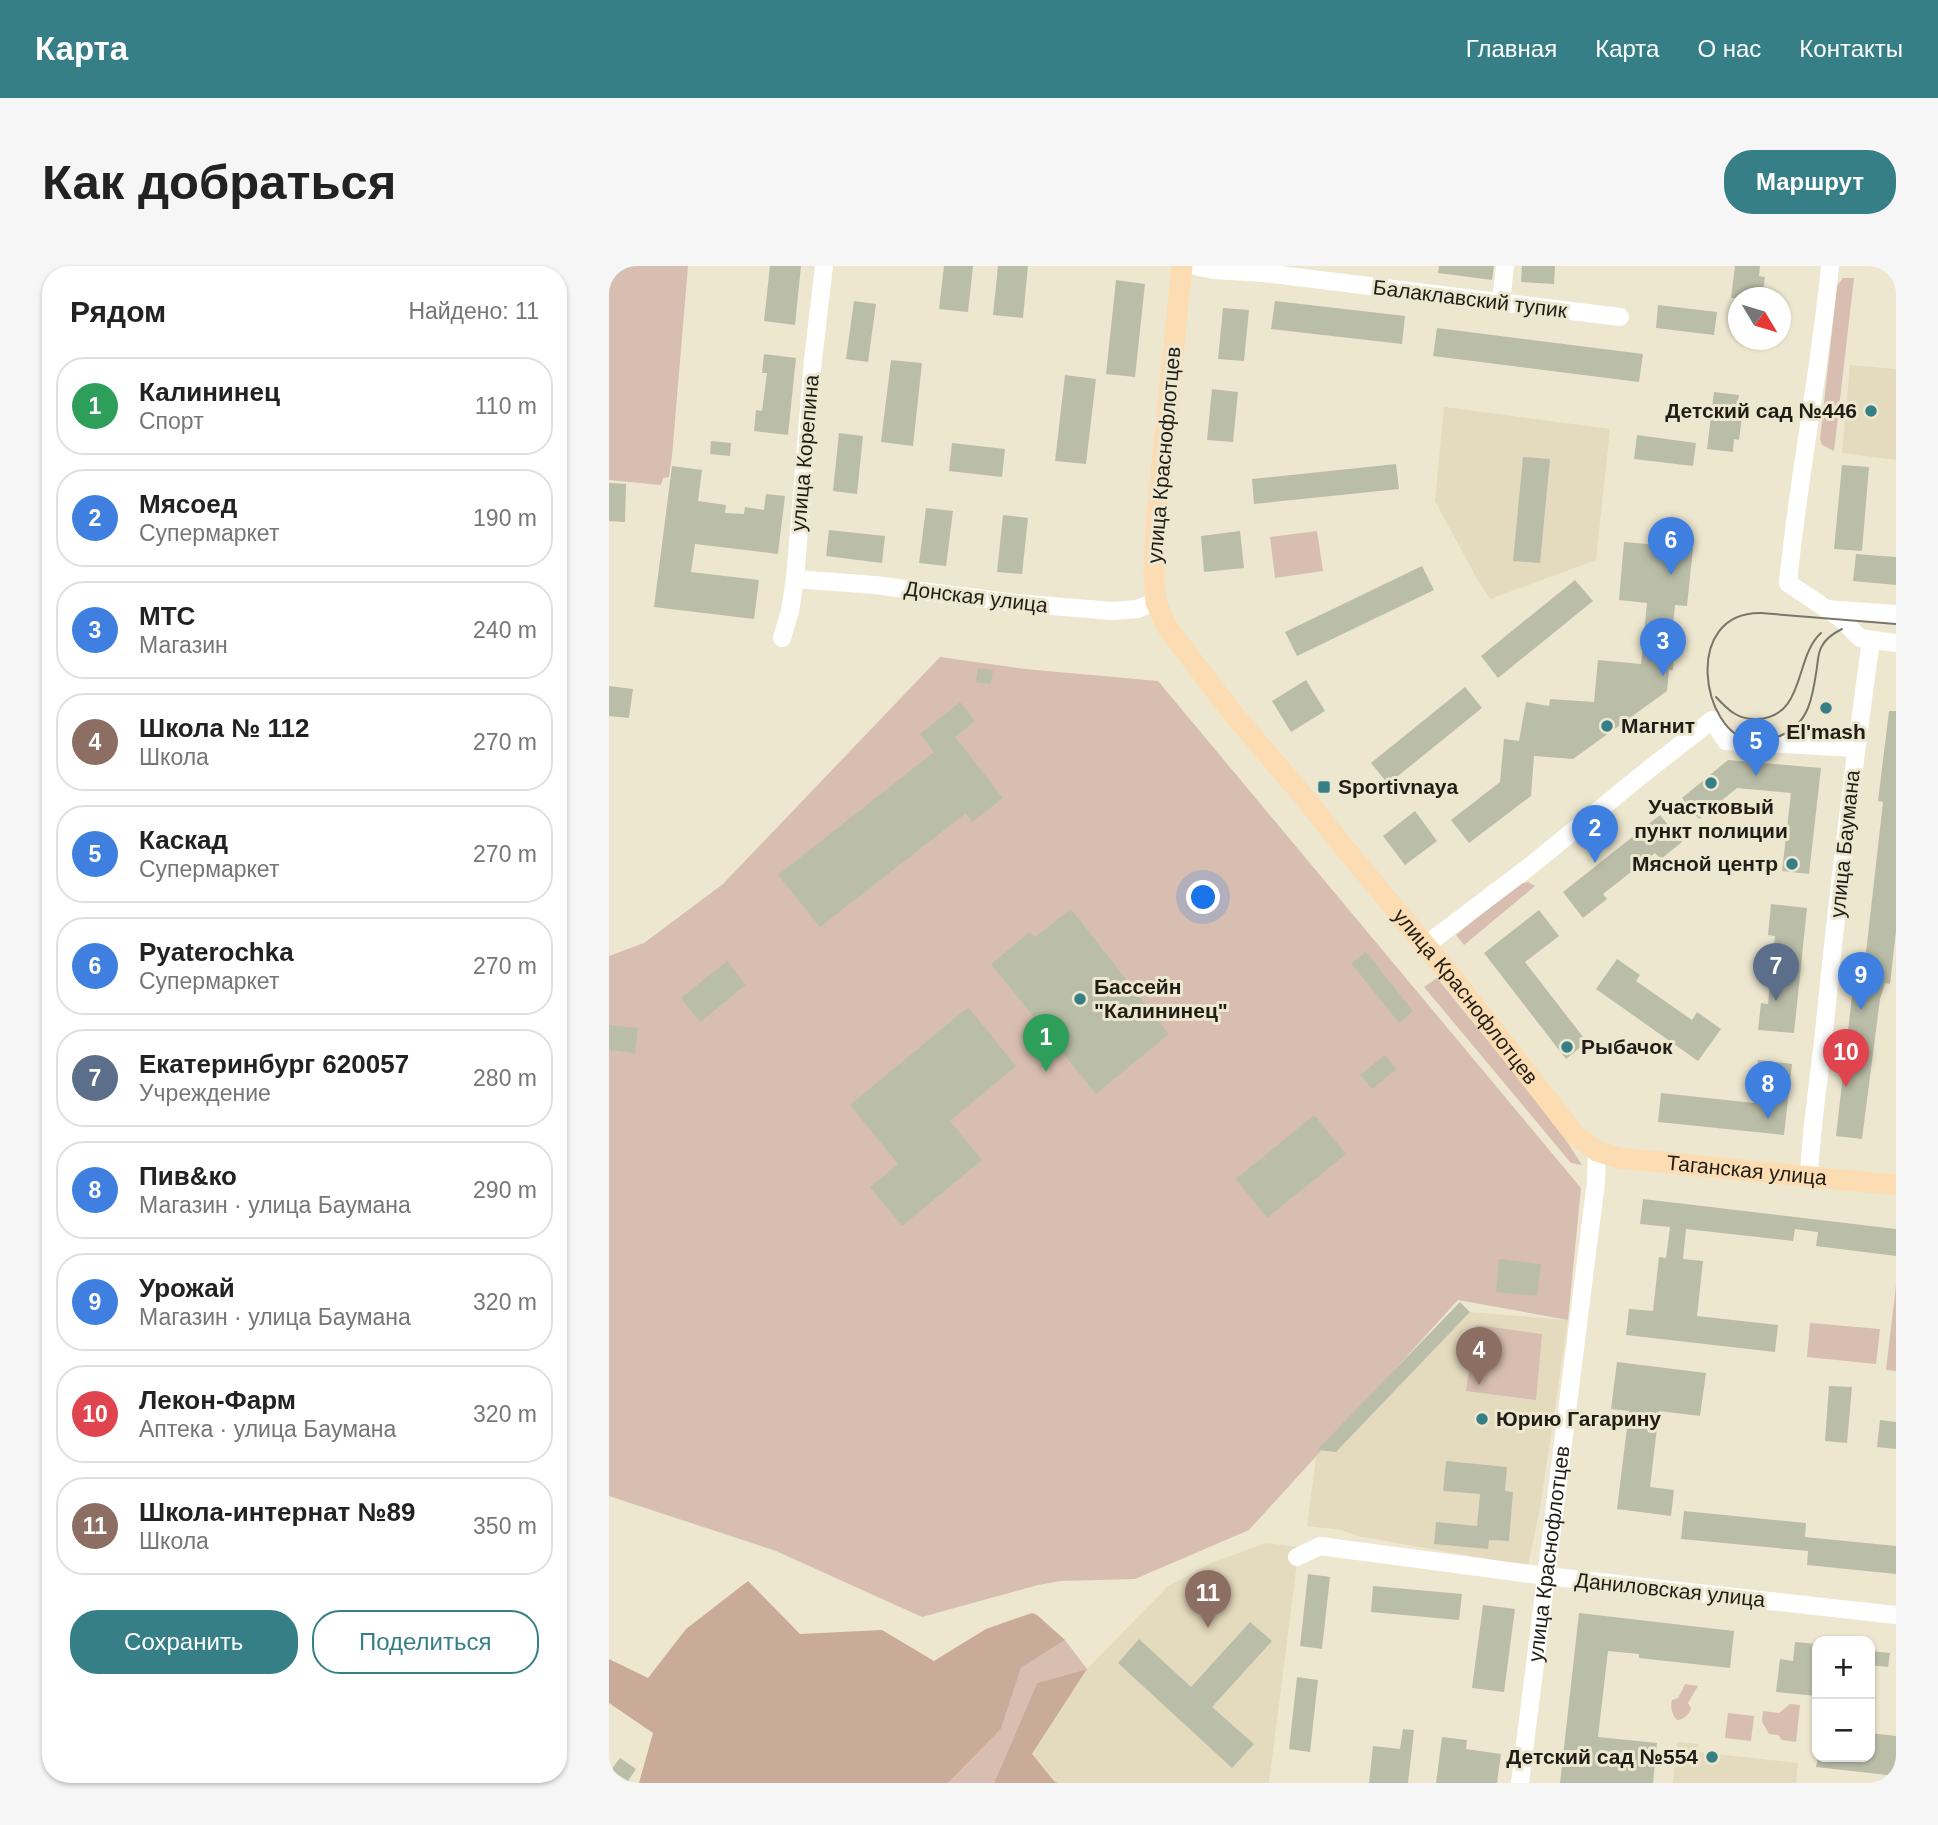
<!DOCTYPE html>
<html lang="ru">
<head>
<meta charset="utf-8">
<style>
	body { margin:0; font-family:Arial,sans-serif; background:#f6f6f6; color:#222 }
	.controls { position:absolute; right:21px; bottom:21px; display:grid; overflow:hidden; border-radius:14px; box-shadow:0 2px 5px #0004 }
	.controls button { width:63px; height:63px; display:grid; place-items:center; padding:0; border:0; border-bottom:2px solid #e0e0e0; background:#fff; color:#222; font:35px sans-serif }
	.compass { position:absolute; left:1119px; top:21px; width:63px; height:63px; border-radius:50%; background:#fff; box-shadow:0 2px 5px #0004; rotate:128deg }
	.you { position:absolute; left:595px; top:632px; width:24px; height:24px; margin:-18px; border:5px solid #fff; border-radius:50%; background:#1a73e8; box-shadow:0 0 0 10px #1a73e833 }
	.badge { display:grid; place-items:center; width:46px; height:46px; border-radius:50%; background:#377f87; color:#fff; font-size:23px; font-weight:700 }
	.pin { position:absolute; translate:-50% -58px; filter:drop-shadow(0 2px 4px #0008) }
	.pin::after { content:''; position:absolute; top:37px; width:24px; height:21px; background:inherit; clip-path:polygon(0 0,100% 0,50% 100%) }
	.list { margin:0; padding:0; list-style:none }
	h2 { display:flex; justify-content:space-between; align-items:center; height:91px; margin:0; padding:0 28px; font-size:30px }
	h2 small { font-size:23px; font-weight:400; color:#767676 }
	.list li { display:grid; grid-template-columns:46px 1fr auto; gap:21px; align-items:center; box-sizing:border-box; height:98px; margin:0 14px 14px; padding:0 14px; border:2px solid #e0e0e0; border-radius:28px }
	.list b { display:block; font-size:26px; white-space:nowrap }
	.list p { margin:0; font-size:23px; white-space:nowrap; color:#767676 }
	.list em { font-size:23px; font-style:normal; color:#767676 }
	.actions { display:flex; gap:14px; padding:21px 28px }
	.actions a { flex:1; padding:16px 0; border:2px solid #377f87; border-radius:28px; text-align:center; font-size:24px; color:#377f87 }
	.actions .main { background:#377f87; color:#fff }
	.map { position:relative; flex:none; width:1287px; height:1517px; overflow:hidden; border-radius:28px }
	header { display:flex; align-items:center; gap:42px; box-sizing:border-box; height:98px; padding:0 35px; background:#377f87; color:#fff }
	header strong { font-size:33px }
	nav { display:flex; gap:38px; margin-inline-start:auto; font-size:24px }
	.intro { display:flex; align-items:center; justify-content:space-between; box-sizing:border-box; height:168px; padding:0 42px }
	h1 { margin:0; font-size:49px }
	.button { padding:18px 32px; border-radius:28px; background:#377f87; color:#fff; font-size:24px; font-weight:700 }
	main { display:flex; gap:42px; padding:0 42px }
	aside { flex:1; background:#fff; border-radius:28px; box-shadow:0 2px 5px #0004 }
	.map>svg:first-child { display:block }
</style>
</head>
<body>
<header>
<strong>Карта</strong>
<nav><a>Главная</a><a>Карта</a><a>О нас</a><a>Контакты</a></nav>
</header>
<div class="intro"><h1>Как добраться</h1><a class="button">Маршрут</a></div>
<main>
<aside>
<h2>Рядом<small>Найдено: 11</small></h2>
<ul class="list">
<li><span class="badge" style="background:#2e9e5b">1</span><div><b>Калининец</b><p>Спорт</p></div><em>110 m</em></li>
<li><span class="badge" style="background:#3f7fe0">2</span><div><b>Мясоед</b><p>Супермаркет</p></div><em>190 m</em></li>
<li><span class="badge" style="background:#3f7fe0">3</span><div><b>МТС</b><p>Магазин</p></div><em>240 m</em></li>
<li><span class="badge" style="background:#8d6e63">4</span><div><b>Школа № 112</b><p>Школа</p></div><em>270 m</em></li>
<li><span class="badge" style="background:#3f7fe0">5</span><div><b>Каскад</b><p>Супермаркет</p></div><em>270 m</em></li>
<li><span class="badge" style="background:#3f7fe0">6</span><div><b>Pyaterochka</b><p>Супермаркет</p></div><em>270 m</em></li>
<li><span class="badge" style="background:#5c6f8a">7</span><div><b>Екатеринбург 620057</b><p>Учреждение</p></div><em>280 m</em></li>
<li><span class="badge" style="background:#3f7fe0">8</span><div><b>Пив&amp;ко</b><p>Магазин · улица Баумана</p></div><em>290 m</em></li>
<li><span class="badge" style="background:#3f7fe0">9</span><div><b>Урожай</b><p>Магазин · улица Баумана</p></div><em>320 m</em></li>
<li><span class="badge" style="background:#e0444e">10</span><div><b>Лекон-Фарм</b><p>Аптека · улица Баумана</p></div><em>320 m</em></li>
<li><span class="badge" style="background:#8d6e63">11</span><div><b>Школа-интернат №89</b><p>Школа</p></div><em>350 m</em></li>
</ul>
<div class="actions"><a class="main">Сохранить</a><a>Поделиться</a></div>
</aside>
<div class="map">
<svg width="1287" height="1517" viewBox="0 0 1287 1517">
	<rect width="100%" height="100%" fill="#ede7d0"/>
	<g fill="#e4dbbe">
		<path d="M1241,99L1287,103V194L1233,187Z"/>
		<path d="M835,141L1001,163L987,294L881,333L867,311L826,235Z"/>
		<path d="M861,1046L959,1054L931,1243L919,1300L748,1270L733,1264L698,1260L708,1184L727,1186Z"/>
		<path d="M657,1277L690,1281L660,1517H449L445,1515L423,1489L478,1403L558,1321L602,1297Z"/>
		<path d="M1068,1476L1090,1478L1089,1486L1189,1497L1187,1517H1064Z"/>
	</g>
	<g fill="#d7beb1">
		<path d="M0,0H79L63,190L60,211L54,212L52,219L0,214Z"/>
		<path d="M1234,12H1245L1225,185L1213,179L1211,173L1228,20Z"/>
		<path d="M708,265L714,305L666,312L661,271Z"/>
		<path d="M331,391L416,403L549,415L972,922L959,1054L849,1034L640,1264L526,1313L452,1315L429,1319L313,1351L167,1285L0,1230V690L35,677L114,618Z"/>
		<path d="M919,616L926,620L855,679L847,669L908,619Z"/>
		<path d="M828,712L948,860L973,899L962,897L815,721Z"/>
		<path d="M1287,1019V1105L1277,1104Z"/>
		<path d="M1201,1057L1271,1063L1267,1098L1198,1091Z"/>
		<path d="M867,1059L933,1068L927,1134L857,1125Z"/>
		<path d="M456,1374L478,1403L428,1417L385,1517H339L392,1463L412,1402Z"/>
		<path d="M1076,1418L1089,1420L1079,1437L1082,1442C1081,1448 1074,1454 1068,1454C1063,1449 1061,1441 1063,1434L1069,1432Z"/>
		<path d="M1181,1438L1191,1439L1187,1476L1173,1474L1169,1469L1160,1468L1153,1456L1154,1445L1170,1447Z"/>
		<path d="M1119,1447L1145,1450L1142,1475L1116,1472Z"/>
	</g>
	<g fill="#caaa99">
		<path d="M139,1315L191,1368L273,1364L325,1395L377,1363L423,1347L428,1349L456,1374L412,1402L392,1463L339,1517H30L44,1467L0,1437V1393L39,1412L77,1363Z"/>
		<path d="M478,1403L423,1488L445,1515L449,1517H385L428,1417Z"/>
	</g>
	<g fill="#babea8">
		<path d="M161,0H192L186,59L155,55Z"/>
		<path d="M335,0H364L359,46L330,43Z"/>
		<path d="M389,0H419L414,52L384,49Z"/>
		<path d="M830,0H885L883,14L829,7Z"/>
		<path d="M913,0H946L945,18L912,16Z"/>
		<path d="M1126,0H1151L1150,10L1156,11L1153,32H1122Z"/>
		<path d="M507,14L536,18L526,111L497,108Z"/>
		<path d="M245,35L267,38L259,96L237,93Z"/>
		<path d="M666,35L796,50L793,78L662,63Z"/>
		<path d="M1049,39L1108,46L1105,69L1047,62Z"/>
		<path d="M614,42L640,44L635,95L609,93Z"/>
		<path d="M828,62L1034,88L1030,116L824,90Z"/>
		<path d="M155,88L187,92L179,169L145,165L147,144L153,145L158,107H153Z"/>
		<path d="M282,94L313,97L304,180L272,176Z"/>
		<path d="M456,109L487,113L477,198L446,195Z"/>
		<path d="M603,123L629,126L624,176L598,174Z"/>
		<path d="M1105,126L1130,129L1128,141L1134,142L1130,174L1125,173L1124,186L1098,183Z"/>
		<path d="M230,167L254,170L248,228L224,225Z"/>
		<path d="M1028,169L1087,177L1084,200L1025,193Z"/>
		<path d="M102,175L122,177L121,190L101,188Z"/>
		<path d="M343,177L396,183L393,211L340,205Z"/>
		<path d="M914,191L941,193L931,297L904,295Z"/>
		<path d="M787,198L790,223L645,238L643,213Z"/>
		<path d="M1233,199L1260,201L1253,285L1225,283Z"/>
		<path d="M63,200L93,204L89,235L117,239L116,247L135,248L136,241L155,244L157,228L176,230L169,288L86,278L82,306L150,314L145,353L45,341Z"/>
		<path d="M0,217L17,218L16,256L0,255Z"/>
		<path d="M317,242L344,245L337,300L310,297Z"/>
		<path d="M394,249L419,252L413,308L388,306Z"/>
		<path d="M220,264L276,270L273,297L217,290Z"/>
		<path d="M631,265L635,302L595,306L592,270Z"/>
		<path d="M1015,276L1084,282L1078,340L1066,339L1063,371H1067L1064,404H1060L1058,425L964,493L925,490L922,530L860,577L842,554L891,516L895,473L910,475L917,436L940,440L941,433L985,436L989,394L1032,398L1038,337L1010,334Z"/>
		<path d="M1247,288L1287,291V319L1244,315Z"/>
		<path d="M813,300L825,324L688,390L676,366Z"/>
		<path d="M966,314L984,335L889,412L872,390Z"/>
		<path d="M369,402L384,404L382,418L367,416Z"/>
		<path d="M697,414L716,445L682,466L663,435Z"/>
		<path d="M0,420L24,423L20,452L0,450Z"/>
		<path d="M856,421L873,442L779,518L762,497Z"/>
		<path d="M351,436L366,455L346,471L394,532L363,556L357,547L211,661L169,609L325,486L311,468Z"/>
		<path d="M1280,445H1287V665L1281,718L1276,717L1271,733L1253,873L1227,870L1243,730L1252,731L1274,536L1269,535Z"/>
		<path d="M1119,494L1212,502L1200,608L1173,605L1182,527L1128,522L1090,553L1073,532Z"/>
		<path d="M806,545L828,575L796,599L774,570Z"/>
		<path d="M1051,549L1073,576L1052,593L1046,587L994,628L998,633L974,652L954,626Z"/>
		<path d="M1162,638L1198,642L1185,767L1149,764L1152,737L1159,738L1166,670L1159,669Z"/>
		<path d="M462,643L560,768L487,828L382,698L421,666L426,671Z"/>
		<path d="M930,644L950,670L916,696L978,776L957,793L875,687Z"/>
		<path d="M757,686L804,745L790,757L742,697Z"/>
		<path d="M1008,693L1031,709L1027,715L1083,754L1088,746L1112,763L1089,795L987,723Z"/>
		<path d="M118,695L137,719L91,756L72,732Z"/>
		<path d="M359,741L407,800L341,855L373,894L293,960L261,921L289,898L241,839Z"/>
		<path d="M0,759L29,762L26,787L0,784Z"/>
		<path d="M776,789L787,803L763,823L751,809Z"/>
		<path d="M1149,794L1183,798L1175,869L1049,856L1052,827L1145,837Z"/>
		<path d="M705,849L737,888L658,952L627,913Z"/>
		<path d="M1034,933L1287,963V990L1207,980L1209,966L1186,963L1184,975L1077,963L1074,993L1094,995L1088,1050L1169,1059L1166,1086L1017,1069L1020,1043L1044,1045L1050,991L1057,992L1061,961L1031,958Z"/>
		<path d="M890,993L932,998L928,1030L887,1026Z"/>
		<path d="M851,1036L861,1046L727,1186L708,1184Z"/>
		<path d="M1008,1096L1097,1107L1091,1150L1050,1145L1041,1221L1065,1224L1062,1250L1008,1243L1020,1145L1002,1143Z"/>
		<path d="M1220,1120L1243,1121L1238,1177L1216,1175Z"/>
		<path d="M1271,1154L1287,1156V1183L1268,1181Z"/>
		<path d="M837,1195L898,1201L896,1225L904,1226L900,1275L880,1274L879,1283L825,1278L827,1256L868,1260L871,1228L834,1225Z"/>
		<path d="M1075,1245L1197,1257L1196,1271L1287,1280V1308L1198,1299L1199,1285L1072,1273Z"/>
		<path d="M699,1308L721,1311L713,1383L691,1380Z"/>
		<path d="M764,1320L853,1328L850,1354L762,1346Z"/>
		<path d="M874,1339L906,1343L895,1426L863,1422Z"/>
		<path d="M970,1347L1125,1365L1121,1402L1030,1392V1388L999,1385L989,1471L1048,1477L1044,1517H951Z"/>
		<path d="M641,1356L663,1375L603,1441L645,1478L623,1502L509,1397L530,1373L582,1421Z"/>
		<path d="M1186,1376L1208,1378V1430L1167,1426L1171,1393L1184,1395Z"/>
		<path d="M1261,1385L1281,1387L1279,1401L1261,1399Z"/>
		<path d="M688,1411L709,1414L701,1486L680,1483Z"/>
		<path d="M794,1463L805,1464L799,1517H760L764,1480L791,1483Z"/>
		<path d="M1261,1467L1287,1470V1510L1207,1501L1209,1491H1261Z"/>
		<path d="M833,1471L858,1474L857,1483L892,1488L888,1517H827Z"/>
		<path d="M11,1492L27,1503L19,1515L2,1504Z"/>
	</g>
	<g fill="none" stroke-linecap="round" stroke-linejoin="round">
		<g stroke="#fff" stroke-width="18">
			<path d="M586,0L604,4L655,7L1011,51"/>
			<path d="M1221,0C1211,106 1189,211 1179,317L1231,352L1251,372L1287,377"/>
			<path d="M892,36L896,0"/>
			<path d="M186,313L266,319L407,337L503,345L528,343L547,336"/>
			<path d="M1218,343L1287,348"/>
			<path d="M173,372L181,345L186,313L204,94L215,0"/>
			<path d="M817,679L920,601L1034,508L1103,454L1117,475L1247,482"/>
			<path d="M1200,910C1202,862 1210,814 1215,766C1228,635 1244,505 1262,374"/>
			<path d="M688,1291L711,1280L937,1310L1287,1349"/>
			<path id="s1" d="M911,1517L987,916L988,885"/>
		</g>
		<path stroke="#fcdcb3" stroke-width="21" id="s2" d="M573,0L547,258L545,310L547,336L558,361L621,444L695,531L738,585L847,716L966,869L988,885L1010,892L1287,919"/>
		<g stroke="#797667" stroke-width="2">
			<path d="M1233,363C1225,367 1217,372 1213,380C1209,386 1209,394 1208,401C1204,428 1201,457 1173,469C1165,473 1151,475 1142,474C1093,468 1072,346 1152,347L1287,358"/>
			<path d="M1107,431C1119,444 1129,454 1148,453C1197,451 1185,391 1212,367"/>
		</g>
	</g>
	<g fill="#377f87" stroke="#ede7d0" stroke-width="2.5">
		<circle cx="1262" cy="145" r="7"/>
		<circle cx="1217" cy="442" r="7"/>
		<circle cx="998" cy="460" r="7"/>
		<circle cx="1102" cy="517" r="7"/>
		<rect x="708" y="514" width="14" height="14" rx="3.5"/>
		<circle cx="1183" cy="598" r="7"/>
		<circle cx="471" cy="733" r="7"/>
		<circle cx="958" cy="781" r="7"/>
		<circle cx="873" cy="1153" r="7"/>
		<circle cx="1103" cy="1491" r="7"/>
	</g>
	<g text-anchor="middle" stroke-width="6" stroke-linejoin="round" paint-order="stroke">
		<g font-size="21" fill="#201e16" stroke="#ede7d0">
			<text transform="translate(861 33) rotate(7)" y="7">Балаклавский тупик</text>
			<text transform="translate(196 187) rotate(-85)" y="7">улица Корепина</text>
			<text transform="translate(555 189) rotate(-85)" y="7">улица Краснофлотцев</text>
			<text transform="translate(367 331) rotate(7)" y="7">Донская улица</text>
			<text transform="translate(1236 578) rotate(-84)" y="7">улица Баумана</text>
			<text dy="7" stroke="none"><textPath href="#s2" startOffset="840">улица Краснофлотцев</textPath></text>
			<text dy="7" stroke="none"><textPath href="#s2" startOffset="1195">Таганская улица</textPath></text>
			<text dy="7" stroke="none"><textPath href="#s1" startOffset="231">улица Краснофлотцев</textPath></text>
			<text transform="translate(1061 1324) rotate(6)" y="7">Даниловская улица</text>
		</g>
		<g font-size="21" font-weight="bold" fill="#201e16" stroke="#ede7d0" text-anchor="start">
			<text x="1248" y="152" text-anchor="end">Детский сад №446</text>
			<text x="1012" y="467">Магнит</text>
			<text x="1217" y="473" text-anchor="middle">El'mash</text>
			<text x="729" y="528">Sportivnaya</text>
			<text x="1102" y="548" text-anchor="middle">Участковый<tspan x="1102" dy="24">пункт полиции</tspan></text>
			<text x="1169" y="605" text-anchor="end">Мясной центр</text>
			<text x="485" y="728">Бассейн<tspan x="485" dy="24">"Калининец"</tspan></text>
			<text x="972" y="788">Рыбачок</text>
			<text x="887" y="1160">Юрию Гагарину</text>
			<text x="1089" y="1498" text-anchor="end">Детский сад №554</text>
		</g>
	</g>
</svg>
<div class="controls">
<button>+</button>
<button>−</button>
</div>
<svg class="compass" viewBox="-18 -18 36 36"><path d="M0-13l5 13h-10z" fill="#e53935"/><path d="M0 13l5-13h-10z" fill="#767676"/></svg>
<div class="you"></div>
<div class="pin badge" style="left:437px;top:806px;background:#2e9e5b">1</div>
<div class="pin badge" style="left:986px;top:597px;background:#3f7fe0">2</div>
<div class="pin badge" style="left:1054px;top:410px;background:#3f7fe0">3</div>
<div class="pin badge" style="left:870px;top:1119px;background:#8d6e63">4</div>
<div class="pin badge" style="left:1147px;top:510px;background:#3f7fe0">5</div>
<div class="pin badge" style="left:1062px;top:309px;background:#3f7fe0">6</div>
<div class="pin badge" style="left:1167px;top:735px;background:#5c6f8a">7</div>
<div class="pin badge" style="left:1159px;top:853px;background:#3f7fe0">8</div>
<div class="pin badge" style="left:1252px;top:744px;background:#3f7fe0">9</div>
<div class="pin badge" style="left:1237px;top:821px;background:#e0444e">10</div>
<div class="pin badge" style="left:599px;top:1362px;background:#8d6e63">11</div>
</div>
</main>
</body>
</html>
